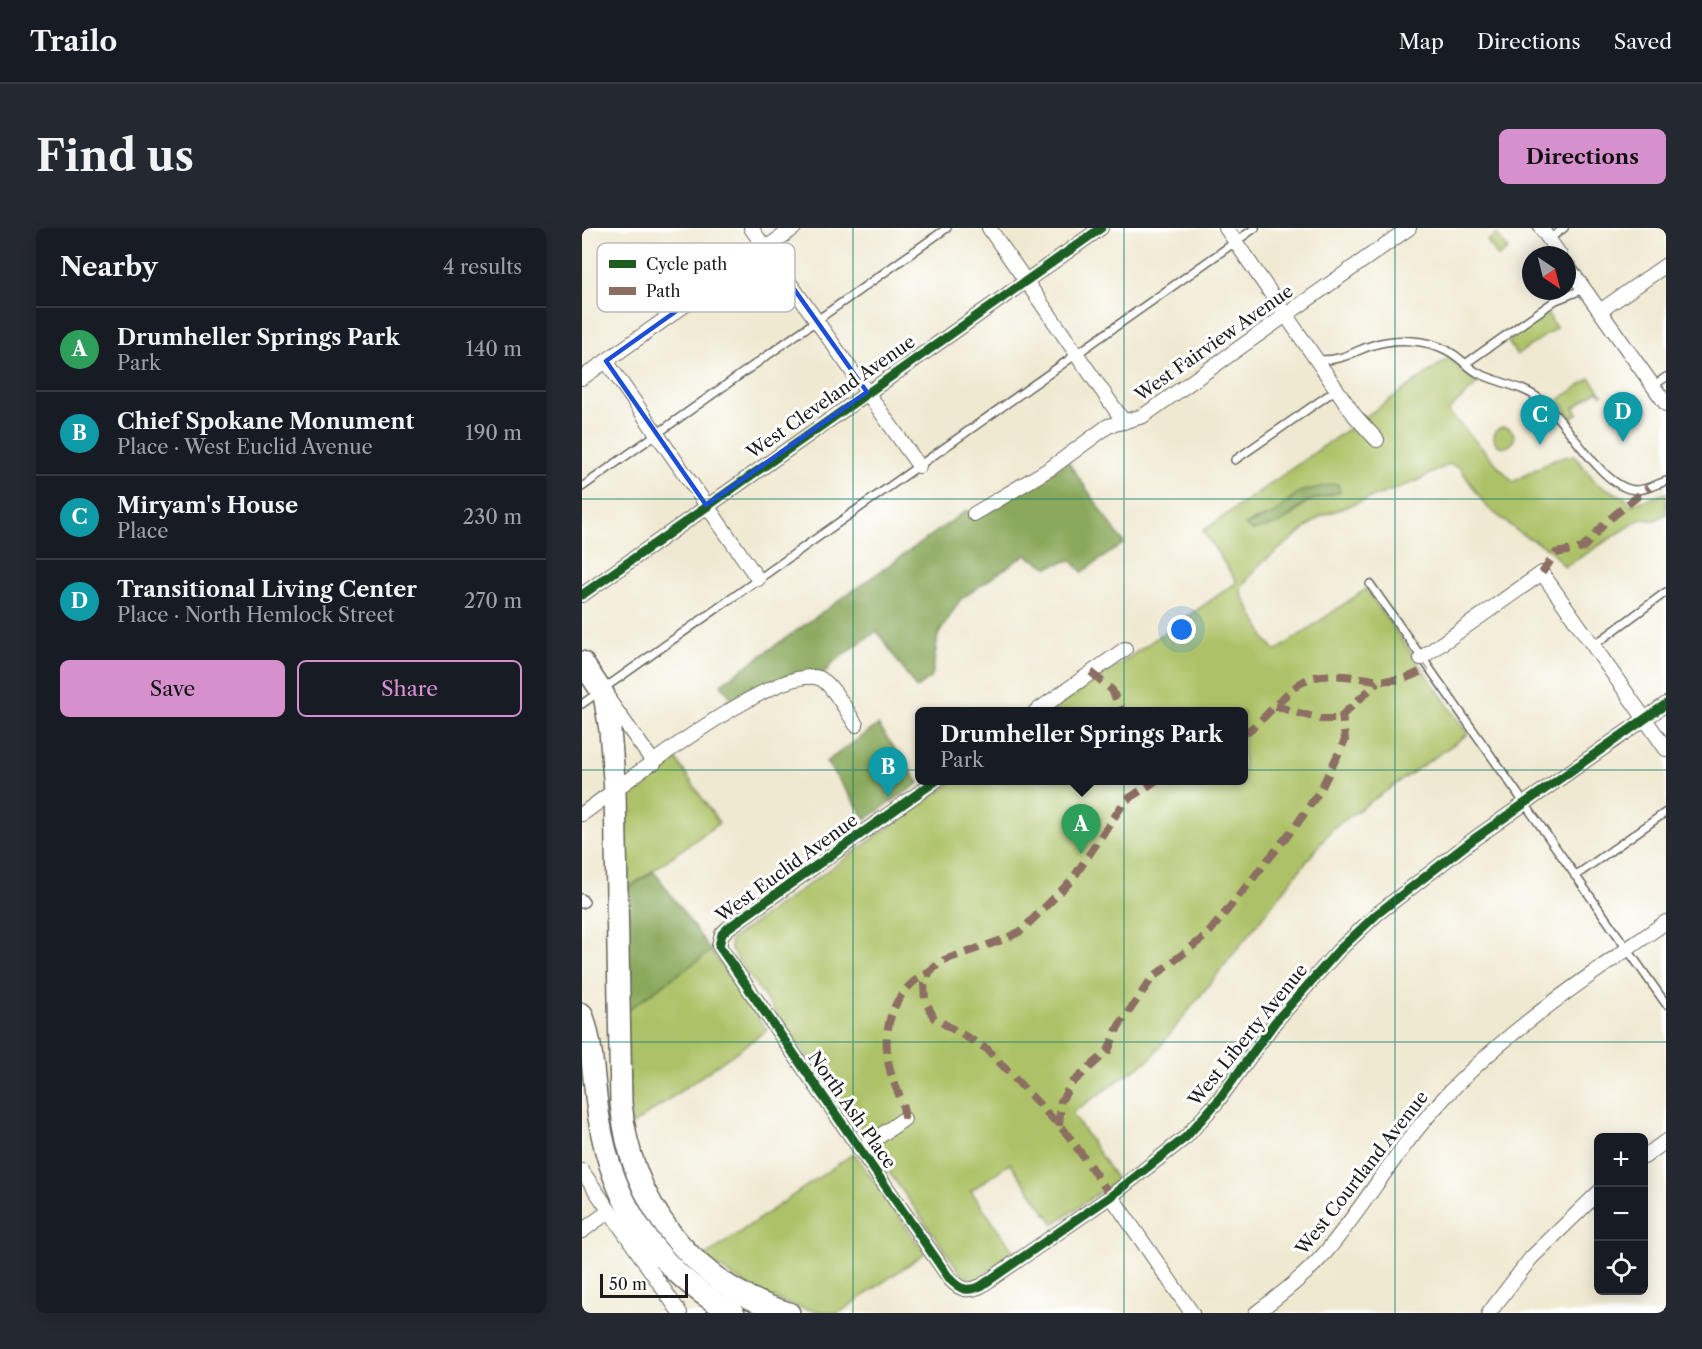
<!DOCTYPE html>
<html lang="en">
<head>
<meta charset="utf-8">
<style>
	body { margin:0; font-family:"Libre Caslon Text",serif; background:#242831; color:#f1f3f6 }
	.controls { position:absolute; right:18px; bottom:18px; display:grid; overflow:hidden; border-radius:9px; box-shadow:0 3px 15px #0003 }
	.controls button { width:54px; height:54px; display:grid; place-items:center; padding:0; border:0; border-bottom:2px solid #363941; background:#171b24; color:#f1f3f6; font:30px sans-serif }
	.compass { position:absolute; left:940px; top:18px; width:54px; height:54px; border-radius:50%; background:#171b24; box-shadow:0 3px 15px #0003; rotate:145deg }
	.scale { position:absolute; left:18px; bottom:15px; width:88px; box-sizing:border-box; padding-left:6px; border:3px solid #1c1c1c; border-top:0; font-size:16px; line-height:21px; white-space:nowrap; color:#1c1c1c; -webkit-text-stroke:4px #fff; paint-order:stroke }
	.you { position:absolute; left:600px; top:402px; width:21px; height:21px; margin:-15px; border:4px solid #fff; border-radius:50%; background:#1a73e8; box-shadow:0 0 0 9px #1a73e833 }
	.badge { display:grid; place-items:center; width:39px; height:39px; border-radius:50%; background:#d690ce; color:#fff; font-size:20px; font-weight:700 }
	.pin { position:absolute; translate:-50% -50px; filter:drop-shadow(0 2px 3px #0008) }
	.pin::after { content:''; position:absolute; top:32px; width:21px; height:18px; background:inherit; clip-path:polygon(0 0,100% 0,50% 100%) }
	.popup { position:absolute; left:333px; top:479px; width:333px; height:78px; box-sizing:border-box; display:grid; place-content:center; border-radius:9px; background:#171b24; filter:drop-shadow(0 2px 4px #0005); font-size:20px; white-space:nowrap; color:#9ea1a6 }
	.popup b { font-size:22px; color:#f1f3f6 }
	.popup::after { content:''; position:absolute; left:50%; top:100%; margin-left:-12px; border:12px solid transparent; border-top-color:#171b24 }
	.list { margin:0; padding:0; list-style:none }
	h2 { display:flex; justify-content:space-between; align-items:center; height:78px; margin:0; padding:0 24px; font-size:26px }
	h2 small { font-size:20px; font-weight:400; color:#9ea1a6 }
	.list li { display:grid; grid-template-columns:39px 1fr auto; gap:18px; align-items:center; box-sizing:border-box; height:84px; padding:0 24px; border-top:2px solid #363941 }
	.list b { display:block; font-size:22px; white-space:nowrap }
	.list p { margin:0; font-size:20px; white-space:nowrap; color:#9ea1a6 }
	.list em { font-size:20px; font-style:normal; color:#9ea1a6 }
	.actions { display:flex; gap:12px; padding:18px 24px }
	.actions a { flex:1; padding:14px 0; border:2px solid #d690ce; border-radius:9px; text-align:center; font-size:21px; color:#d690ce }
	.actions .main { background:#d690ce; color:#111 }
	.icon { flex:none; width:33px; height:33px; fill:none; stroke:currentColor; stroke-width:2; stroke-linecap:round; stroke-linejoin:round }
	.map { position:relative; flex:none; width:1084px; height:1085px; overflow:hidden; border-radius:9px }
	header { display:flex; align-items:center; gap:36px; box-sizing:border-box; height:84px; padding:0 30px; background:#171b24; border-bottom:2px solid #363941 }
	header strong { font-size:28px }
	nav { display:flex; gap:33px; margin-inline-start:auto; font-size:21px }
	.intro { display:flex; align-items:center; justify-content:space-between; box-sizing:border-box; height:144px; padding:0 36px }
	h1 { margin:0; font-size:42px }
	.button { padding:15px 27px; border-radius:9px; background:#d690ce; color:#111; font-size:21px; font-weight:700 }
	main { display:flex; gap:36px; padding:0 36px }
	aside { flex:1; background:#171b24; border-radius:9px; box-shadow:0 3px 15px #0003 }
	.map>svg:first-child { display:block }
</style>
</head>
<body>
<header>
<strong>Trailo</strong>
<nav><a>Map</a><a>Directions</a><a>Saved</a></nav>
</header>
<div class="intro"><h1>Find us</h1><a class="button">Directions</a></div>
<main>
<aside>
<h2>Nearby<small>4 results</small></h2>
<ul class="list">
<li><span class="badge" style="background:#2e9e5b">A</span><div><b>Drumheller Springs Park</b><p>Park</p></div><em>140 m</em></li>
<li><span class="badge" style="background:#0f9aa8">B</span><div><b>Chief Spokane Monument</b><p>Place · West Euclid Avenue</p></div><em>190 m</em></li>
<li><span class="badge" style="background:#0f9aa8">C</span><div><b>Miryam's House</b><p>Place</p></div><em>230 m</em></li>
<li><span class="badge" style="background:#0f9aa8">D</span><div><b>Transitional Living Center</b><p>Place · North Hemlock Street</p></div><em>270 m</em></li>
</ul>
<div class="actions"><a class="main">Save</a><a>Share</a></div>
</aside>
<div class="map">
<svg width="1084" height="1085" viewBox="0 0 1084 1085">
	<rect width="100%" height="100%" fill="#fff"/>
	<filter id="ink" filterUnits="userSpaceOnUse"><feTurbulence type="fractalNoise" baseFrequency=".0167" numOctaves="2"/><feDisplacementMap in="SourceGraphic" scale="12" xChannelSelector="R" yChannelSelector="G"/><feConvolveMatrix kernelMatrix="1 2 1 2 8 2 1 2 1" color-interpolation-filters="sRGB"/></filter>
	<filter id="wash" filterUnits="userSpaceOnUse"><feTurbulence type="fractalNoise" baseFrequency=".008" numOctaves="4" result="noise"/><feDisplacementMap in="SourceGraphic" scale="24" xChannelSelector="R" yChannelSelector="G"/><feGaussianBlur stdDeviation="1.35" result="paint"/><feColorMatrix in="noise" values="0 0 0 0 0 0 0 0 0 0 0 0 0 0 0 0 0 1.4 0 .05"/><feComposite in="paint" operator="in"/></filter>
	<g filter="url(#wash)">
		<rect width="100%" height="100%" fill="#f0e9d1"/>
		<g fill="#adc267" stroke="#646f42" stroke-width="1.5" fill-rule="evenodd">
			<path d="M915,6L926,22L916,29L905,13Z"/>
			<path d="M966,86L974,100L935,127L926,114Z"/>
			<path d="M867,130L896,155L866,183L931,254L972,231L992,227L1015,256L1044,270L1048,277L1084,265V286L1073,292L1059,291L983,339L967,321L938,305L904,278L878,240L867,236L835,253L739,288L676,338L659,360V364L684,412L694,423L784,361L886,506L751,600L569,830L490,885L535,952L472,996L428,935L389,963L432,1024L395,1051L381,1048L149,722L148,712L372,553L661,552V484L470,483L655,354L621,303ZM758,264L724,274L710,288L667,294L692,286L710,269Z"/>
			<path d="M1008,150L1021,167L1015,163L992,180L996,185L989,190L977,172Z"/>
			<circle cx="922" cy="209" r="10"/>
			<path d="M91,527L137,595L46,660L42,567Z"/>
			<path d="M129,723L185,802L49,898L44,783Z"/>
			<path d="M272,925L343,1025L257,1085C207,1085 161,1057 122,1029Z"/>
		</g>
		<g fill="#8aa85c" stroke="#53623c" stroke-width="1.5">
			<path d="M486,234L542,315L500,344L489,332L466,339L443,327L378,372L356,407L350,449L334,460L295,403L250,435L243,445C212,440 178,461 151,472L139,456L385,282L393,291Z"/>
			<path d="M751,256H756L758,264L724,274L699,295L670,303L663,297L692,286L717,264Z"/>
			<path d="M296,497L337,555L284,591L244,534Z"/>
			<path d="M72,643L129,723L44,783L46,660Z"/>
		</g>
	</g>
	<g filter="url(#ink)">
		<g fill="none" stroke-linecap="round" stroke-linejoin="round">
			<defs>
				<g id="lane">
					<path d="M967,11L982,0"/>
					<path d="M735,132C769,133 775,118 804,114C825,110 854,114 871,126C880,132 887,140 896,145C917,155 941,158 959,172C985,193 1020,261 1054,262C1064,262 1075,256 1084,253"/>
					<path d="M883,136L974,72L1002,61"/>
					<path d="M1071,158L1084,149"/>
					<path d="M653,232L755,161"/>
					<path d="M0,259L365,0"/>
					<path d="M788,356L1084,776"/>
					<path d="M1011,418L1084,364"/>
					<path d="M0,476L673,0"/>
					<path d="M993,648L1084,584"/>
					<path d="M0,670L3,674L0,676"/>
				</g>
				<g id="street">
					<path d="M169,0L337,238"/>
					<path d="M407,0L542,194"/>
					<path d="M644,0L773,188L795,212"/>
					<path d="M959,0L978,27"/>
					<path d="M985,37L1084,176"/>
					<path d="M1018,83L1084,37"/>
					<path d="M24,133L176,351"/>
					<path d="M0,150L212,0"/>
					<path d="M392,286L469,240L526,198L561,188L827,0"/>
					<path d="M0,367L519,0"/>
					<path d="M839,430L960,345L1084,521"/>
					<path d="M26,471L72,535"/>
					<path d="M453,484L543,421"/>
					<path d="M355,552L146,700L140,706L137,718L368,1051C378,1062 386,1064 399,1058L529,968L604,909L635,874L693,794L756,723L795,686L892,611L1084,476"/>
					<path d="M0,586C40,558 192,436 237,450C249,454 266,485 274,497"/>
					<path d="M278,922L322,891"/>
					<path d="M1062,929L1084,913"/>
					<path d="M0,943L98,1085"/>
					<path d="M529,968L610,1085"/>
					<path d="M0,1003L26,984"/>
					<path d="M674,1085C698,1067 723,1048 743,1025C782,979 812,925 853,880C919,805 1003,751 1084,694"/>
					<path d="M907,1085L949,1030L1017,964"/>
				</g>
				<g id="primary">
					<path d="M0,434L22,467L28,502L33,563L39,875C48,974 110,1057 207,1085"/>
					<path d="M0,786C12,820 11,855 17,890C30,975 76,1045 152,1085"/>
				</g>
			</defs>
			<use href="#lane" stroke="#66645b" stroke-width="10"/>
			<use href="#street" stroke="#66645b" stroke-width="16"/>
			<use href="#primary" stroke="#66645b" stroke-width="24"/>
			<use href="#lane" stroke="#fff" stroke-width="7"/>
			<use href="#street" stroke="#fff" stroke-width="14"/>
			<use href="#primary" stroke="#fff" stroke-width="21"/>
			<g stroke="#8d6e63" stroke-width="8" stroke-dasharray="15 8" stroke-linecap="butt">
				<path d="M960,345L974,325L1001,320L1024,294L1067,259"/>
				<path d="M509,444L530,462L540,484"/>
				<path d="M693,478L738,491H756L796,454"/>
				<path d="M661,506C685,493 707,454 733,449C775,441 808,467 845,439"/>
				<path d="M322,891C323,872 312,860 308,842C298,803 310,762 348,743"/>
				<path d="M477,898L479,873L490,855L526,823L536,799L570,750L625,707L715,596L739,561L763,512L760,486"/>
				<path d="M529,968L486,907L405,821L352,790L343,772L342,756L348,743L362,732L423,711L439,703L490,652L543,573L575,552"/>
			</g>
			<defs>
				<g id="cycleway">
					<path d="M0,367L519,0"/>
					<path d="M355,552L146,700L140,706L137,718L368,1051C378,1062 386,1064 399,1058L529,968L604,909L635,874L693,794L756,723L795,686L892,611L1084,476"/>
				</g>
			</defs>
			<use href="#cycleway" stroke="#fff" stroke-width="13"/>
			<use href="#cycleway" stroke="#1b5e20" stroke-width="9"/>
		</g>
	</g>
	<path fill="none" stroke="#1d4ed8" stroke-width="4.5" stroke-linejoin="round" d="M183,20L285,164L124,277L24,133Z"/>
	<path fill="none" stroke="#0f766e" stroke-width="1.5" stroke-opacity="0.55" d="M271,0V1085M542,0V1085M813,0V1085M0,271H1084M0,542H1084M0,814H1084"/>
	<g text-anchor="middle" stroke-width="6" stroke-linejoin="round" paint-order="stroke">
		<g font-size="18" fill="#1c1c1c" stroke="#fff">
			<text transform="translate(632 115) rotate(-35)" y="6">West Fairview Avenue</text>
			<text transform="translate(249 169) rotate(-35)" y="6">West Cleveland Avenue</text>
			<text transform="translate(205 640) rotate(-36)" y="6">West Euclid Avenue</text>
			<text transform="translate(666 807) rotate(-51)" y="6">West Liberty Avenue</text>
			<text transform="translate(270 882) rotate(55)" y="6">North Ash Place</text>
			<text transform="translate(780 945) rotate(-52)" y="6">West Courtland Avenue</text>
		</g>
	</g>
	<rect x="15" y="15" width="198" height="69" rx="9" fill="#fff" stroke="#bbb" stroke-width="1.5"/>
	<rect x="27" y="32" width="27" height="8" fill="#1b5e20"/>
	<rect x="27" y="59" width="27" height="8" fill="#8d6e63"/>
	<g font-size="16" fill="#1c1c1c">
		<text x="64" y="42">Cycle path</text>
		<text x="64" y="69">Path</text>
	</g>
</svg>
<div class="controls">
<button>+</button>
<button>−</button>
<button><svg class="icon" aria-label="locate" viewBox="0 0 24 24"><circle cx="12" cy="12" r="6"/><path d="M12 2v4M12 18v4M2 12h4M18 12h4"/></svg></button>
</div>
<svg class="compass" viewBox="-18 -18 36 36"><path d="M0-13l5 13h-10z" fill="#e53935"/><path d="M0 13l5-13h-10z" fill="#9ea1a6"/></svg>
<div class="scale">50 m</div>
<div class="you"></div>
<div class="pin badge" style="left:499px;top:626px;background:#2e9e5b">A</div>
<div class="popup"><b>Drumheller Springs Park</b>Park</div>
<div class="pin badge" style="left:306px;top:569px;background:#0f9aa8">B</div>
<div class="pin badge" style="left:958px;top:217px;background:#0f9aa8">C</div>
<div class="pin badge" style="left:1041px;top:214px;background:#0f9aa8">D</div>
</div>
</main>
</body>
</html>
